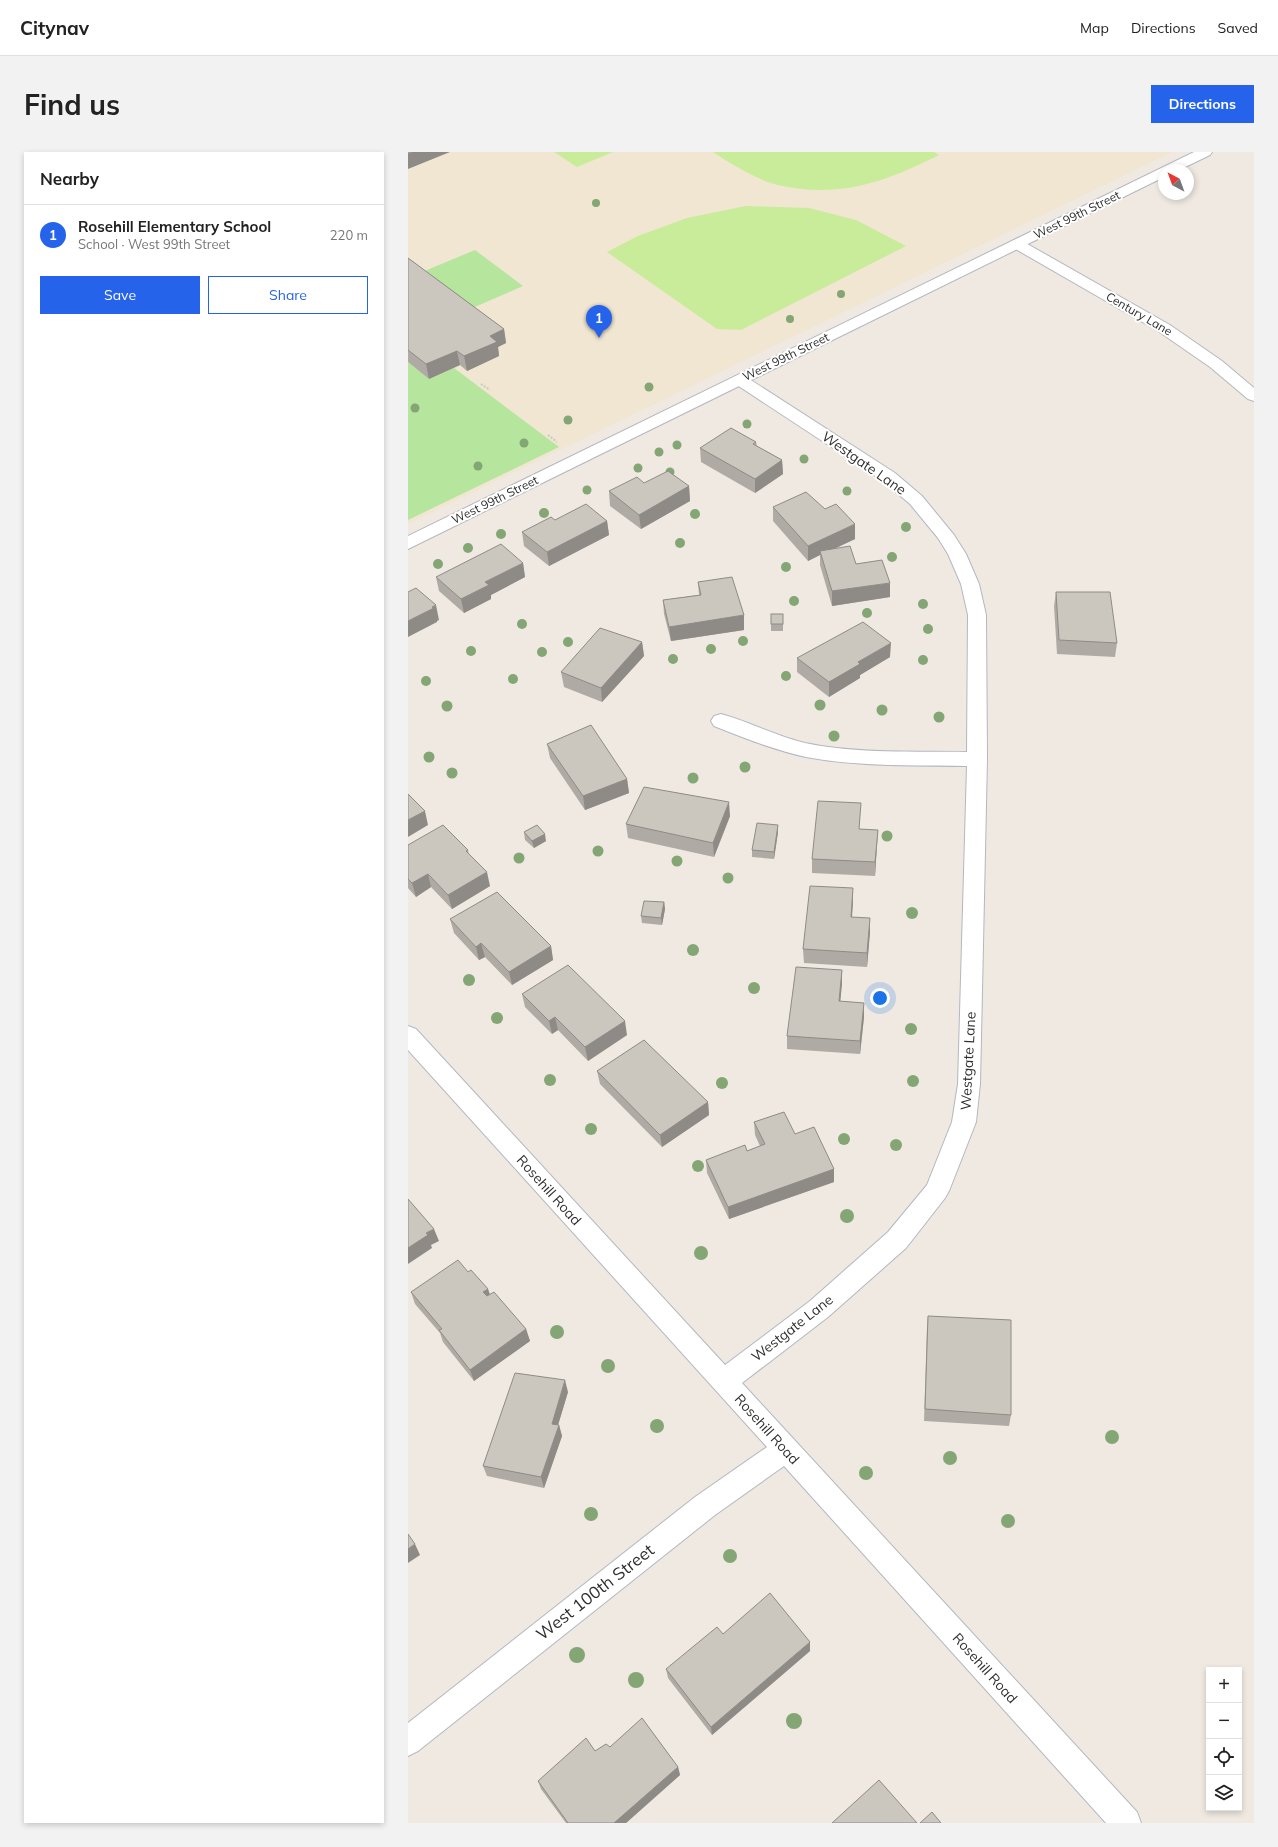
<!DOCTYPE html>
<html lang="en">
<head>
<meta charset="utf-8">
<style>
	body { margin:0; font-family:Mulish,sans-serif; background:#f2f2f2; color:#222 }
	.controls { position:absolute; right:12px; bottom:12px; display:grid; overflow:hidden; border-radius:0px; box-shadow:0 2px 6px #0003 }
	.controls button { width:36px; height:36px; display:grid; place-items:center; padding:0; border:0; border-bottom:1px solid #e0e0e0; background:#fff; color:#222; font:20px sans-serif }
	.compass { position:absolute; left:750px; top:12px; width:36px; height:36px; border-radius:50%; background:#fff; box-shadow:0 2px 6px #0003; rotate:319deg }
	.you { position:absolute; left:472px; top:846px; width:14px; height:14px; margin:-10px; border:3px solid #fff; border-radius:50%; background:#1a73e8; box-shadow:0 0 0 6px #1a73e833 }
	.badge { display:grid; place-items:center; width:26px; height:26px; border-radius:50%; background:#2563eb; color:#fff; font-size:13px; font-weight:700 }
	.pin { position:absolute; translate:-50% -33px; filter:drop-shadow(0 1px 2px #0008) }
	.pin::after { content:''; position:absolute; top:21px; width:14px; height:12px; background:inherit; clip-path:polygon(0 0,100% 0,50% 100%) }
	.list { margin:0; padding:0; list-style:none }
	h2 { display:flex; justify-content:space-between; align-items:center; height:52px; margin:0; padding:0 16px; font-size:17px }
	h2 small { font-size:13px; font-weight:400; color:#767676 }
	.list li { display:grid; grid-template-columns:26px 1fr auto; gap:12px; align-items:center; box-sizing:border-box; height:60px; padding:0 16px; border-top:1px solid #e0e0e0 }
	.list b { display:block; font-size:15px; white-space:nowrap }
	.list p { margin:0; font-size:13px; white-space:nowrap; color:#767676 }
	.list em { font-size:13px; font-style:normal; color:#767676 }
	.actions { display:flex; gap:8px; padding:12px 16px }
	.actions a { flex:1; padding:9px 0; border:1px solid #2563eb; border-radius:0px; text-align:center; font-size:14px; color:#2563eb }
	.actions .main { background:#2563eb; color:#fff }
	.icon { flex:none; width:22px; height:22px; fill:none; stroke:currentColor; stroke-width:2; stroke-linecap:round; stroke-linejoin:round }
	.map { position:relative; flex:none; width:846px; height:1671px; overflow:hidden; border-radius:0px }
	header { display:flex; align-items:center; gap:24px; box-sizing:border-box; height:56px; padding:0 20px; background:#fff; border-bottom:1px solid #e0e0e0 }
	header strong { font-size:19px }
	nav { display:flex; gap:22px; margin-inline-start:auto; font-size:14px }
	.intro { display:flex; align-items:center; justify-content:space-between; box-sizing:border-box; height:96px; padding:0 24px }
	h1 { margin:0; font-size:28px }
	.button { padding:10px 18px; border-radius:0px; background:#2563eb; color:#fff; font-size:14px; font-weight:700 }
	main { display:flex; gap:24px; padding:0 24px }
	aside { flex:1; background:#fff; border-radius:0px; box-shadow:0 2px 6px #0003 }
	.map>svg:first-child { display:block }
</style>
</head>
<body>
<header>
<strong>Citynav</strong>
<nav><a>Map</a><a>Directions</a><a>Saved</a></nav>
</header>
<div class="intro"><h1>Find us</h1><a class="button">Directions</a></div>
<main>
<aside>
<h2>Nearby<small></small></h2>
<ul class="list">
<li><span class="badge">1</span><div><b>Rosehill Elementary School</b><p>School · West 99th Street</p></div><em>220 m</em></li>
</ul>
<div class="actions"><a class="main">Save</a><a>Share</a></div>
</aside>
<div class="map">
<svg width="846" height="1671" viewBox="0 0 846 1671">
	<rect width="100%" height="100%" fill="#efe9e1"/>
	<path fill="#f0e6d1" d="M0,0H764L0,372Z"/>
	<g fill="#b6e59e">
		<path d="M67,98L115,134L55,160L7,123Z"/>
		<path d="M0,210L21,227L46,216L151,295L0,368Z"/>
	</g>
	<g fill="#c9ec9a">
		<path d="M146,0H205L169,15Z"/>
		<path d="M305,0H526L531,3C477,30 431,47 370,33C349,28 323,12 305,0Z"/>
		<path d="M338,54L401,56L448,68L498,94L333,178L309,177L199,100L230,84L279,66Z"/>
	</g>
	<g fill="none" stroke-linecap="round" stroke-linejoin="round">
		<defs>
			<g id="minor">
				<path d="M609,88L614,89L762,173L814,209L846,236V249L840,247L802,215L750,179L604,95L602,92L604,89Z"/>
				<path d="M332,223L338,225L487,321L514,344L546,383L558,402L571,432L578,463L579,607L572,932L568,970L541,1039L537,1046L498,1096L420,1165L334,1231L729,1660L733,1671H698L376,1314L307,1363L10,1599L0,1604V1571L287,1345L359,1295L0,898V874L8,877L317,1213L402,1149L480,1080L519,1033L544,970L550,932L559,614C506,613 450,615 398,605C366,598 336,586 306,574L303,569L306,564L313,562C342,570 368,584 397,591C450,602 506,599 559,600L560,463L553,432L540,402L530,386L502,352L475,329L326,231L324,228L326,225Z"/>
			</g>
			<path id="tertiary" d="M786,0H804L802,3L771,18H756V25L0,397V384Z"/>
		</defs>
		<use href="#minor" stroke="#b4b7c1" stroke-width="2"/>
		<use href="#tertiary" stroke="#b4b7c1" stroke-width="2"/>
		<g stroke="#c9c9c9" stroke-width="2" stroke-dasharray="2 1.5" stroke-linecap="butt">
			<path d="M73,232L82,238"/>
			<path d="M140,283L149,290"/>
		</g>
		<use href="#minor" fill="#fff" fill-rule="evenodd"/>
		<use href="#tertiary" fill="#fff" fill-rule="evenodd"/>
	</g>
	<g fill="#84a574">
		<circle cx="188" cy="51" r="4"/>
		<circle cx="433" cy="142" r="4"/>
		<circle cx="382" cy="167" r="4"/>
		<circle cx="241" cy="235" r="4.5"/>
		<circle cx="7" cy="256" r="4.5"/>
		<circle cx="160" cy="268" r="4.5"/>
		<circle cx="339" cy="272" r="4.5"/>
		<circle cx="116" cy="291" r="4.5"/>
		<circle cx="269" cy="293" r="4.5"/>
		<circle cx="251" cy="300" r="4.5"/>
		<circle cx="396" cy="307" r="4.5"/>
		<circle cx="70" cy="314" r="4.5"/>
		<circle cx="230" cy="316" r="4.5"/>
		<circle cx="262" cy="320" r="4.5"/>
		<circle cx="179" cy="338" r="4.5"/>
		<circle cx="439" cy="339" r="4.5"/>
		<circle cx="136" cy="361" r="5"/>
		<circle cx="287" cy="362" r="5"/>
		<circle cx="498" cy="375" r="5"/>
		<circle cx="93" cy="382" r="5"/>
		<circle cx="272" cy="391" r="5"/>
		<circle cx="60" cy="396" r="5"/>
		<circle cx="484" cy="405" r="5"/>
		<circle cx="30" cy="412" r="5"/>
		<circle cx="378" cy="415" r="5"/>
		<circle cx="386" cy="449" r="5"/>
		<circle cx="515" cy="452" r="5"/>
		<circle cx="459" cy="461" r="5"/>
		<circle cx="114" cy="472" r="5"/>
		<circle cx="520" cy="477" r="5"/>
		<circle cx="335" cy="489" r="5"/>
		<circle cx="160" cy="490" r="5"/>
		<circle cx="303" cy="497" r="5"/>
		<circle cx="63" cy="499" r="5"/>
		<circle cx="134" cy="500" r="5"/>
		<circle cx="265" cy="507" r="5"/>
		<circle cx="515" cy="508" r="5"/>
		<circle cx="378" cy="524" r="5"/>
		<circle cx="105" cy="527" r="5"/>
		<circle cx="18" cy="529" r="5"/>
		<circle cx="412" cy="553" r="5.5"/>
		<circle cx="39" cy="554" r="5.5"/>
		<circle cx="474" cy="558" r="5.5"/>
		<circle cx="531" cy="565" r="5.5"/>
		<circle cx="426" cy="584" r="5.5"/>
		<circle cx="21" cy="605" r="5.5"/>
		<circle cx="337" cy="615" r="5.5"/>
		<circle cx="44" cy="621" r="5.5"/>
		<circle cx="285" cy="626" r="5.5"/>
		<circle cx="479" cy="684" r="5.5"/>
		<circle cx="190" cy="699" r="5.5"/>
		<circle cx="111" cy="706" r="5.5"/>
		<circle cx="269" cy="709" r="5.5"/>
		<circle cx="320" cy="726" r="5.5"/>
		<circle cx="504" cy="761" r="6"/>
		<circle cx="285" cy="798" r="6"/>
		<circle cx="61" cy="828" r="6"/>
		<circle cx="346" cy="836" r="6"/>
		<circle cx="89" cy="866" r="6"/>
		<circle cx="503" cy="877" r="6"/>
		<circle cx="142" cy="928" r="6"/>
		<circle cx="505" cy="929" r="6"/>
		<circle cx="314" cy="931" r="6"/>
		<circle cx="183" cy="977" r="6"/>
		<circle cx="436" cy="987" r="6"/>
		<circle cx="488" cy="993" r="6"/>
		<circle cx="290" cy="1014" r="6"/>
		<circle cx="439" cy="1064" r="7"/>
		<circle cx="293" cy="1101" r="7"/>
		<circle cx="149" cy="1180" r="7"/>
		<circle cx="200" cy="1214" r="7"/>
		<circle cx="249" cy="1274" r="7"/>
		<circle cx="704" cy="1285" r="7"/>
		<circle cx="542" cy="1306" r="7"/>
		<circle cx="458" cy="1321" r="7"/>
		<circle cx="183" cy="1362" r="7"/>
		<circle cx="600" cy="1369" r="7"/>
		<circle cx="322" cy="1404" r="7"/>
		<circle cx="169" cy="1503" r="8"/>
		<circle cx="228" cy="1528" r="8"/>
		<circle cx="386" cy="1569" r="8"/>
	</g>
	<g fill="#afaba4">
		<path d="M0,106L96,177L98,191L90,195L91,204L59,219L52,213L21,227L0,210Z"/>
		<path d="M348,290L349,294L374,308L375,322L347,341L293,310L292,296Z"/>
		<path d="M281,334L282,349L233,377L202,354L201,339Z"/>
		<path d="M365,355L447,387L426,397L448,412L482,445L424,454L412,413V403L400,409L365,369Z"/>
		<path d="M147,368L199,369L201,383L141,414L116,394L114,380Z"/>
		<path d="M115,411L117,425L83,443V447L56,461L31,439L28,425Z"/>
		<path d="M290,430L336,478L263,489L256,462L255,448L291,443Z"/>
		<path d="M648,440L709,491L707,505L649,502L646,454Z"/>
		<path d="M375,462V479H363V472Z"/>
		<path d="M234,490L236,504L194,550L156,535L153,520Z"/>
		<path d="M482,505L452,523V526L421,545L389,520V506Z"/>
		<path d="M139,592L219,627L221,641L177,658L142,606Z"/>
		<path d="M322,664L306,705L220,686L218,672Z"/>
		<path d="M452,665L451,677L470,678L467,724L404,721V707Z"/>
		<path d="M370,673V680L366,707L344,705V698Z"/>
		<path d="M116,680L138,689L126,696L117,688Z"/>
		<path d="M0,693L60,698L61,702L82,734L44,757L23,735L8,745L0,736Z"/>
		<path d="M445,736L444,765L462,780L459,815L396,811L395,797Z"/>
		<path d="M256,750L257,757L254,773L234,771L233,764Z"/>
		<path d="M42,767L143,794L145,808L104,833L77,805L71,808L46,781Z"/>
		<path d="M434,818V831L432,850L456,851V865L452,902L379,897V884Z"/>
		<path d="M114,842L219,883L180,909L150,878L144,882L117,855Z"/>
		<path d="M189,919L300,950L301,963L254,995L192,932Z"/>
		<path d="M346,970L387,982L426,1017V1030L321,1067L299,1021L298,1008L339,999L352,994L347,983Z"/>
		<path d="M80,1137L82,1143L118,1177L122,1189L66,1229L35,1190L32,1181L7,1152L3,1140Z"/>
		<path d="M520,1164L603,1263L601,1274L516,1269L519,1175Z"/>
		<path d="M160,1240L150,1273H151L154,1284L136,1336L79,1324L75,1314Z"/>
		<path d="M402,1499L304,1583L260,1526L258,1517Z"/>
		<path d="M202,1595L270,1615L272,1623L218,1671H158L133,1637L130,1629L187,1599Z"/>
	</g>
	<g fill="#8e8b86">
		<path d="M5,0H42L0,17V2Z"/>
		<path d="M96,177L98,191L90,195L91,204L59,219L56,204L82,184Z"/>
		<path d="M49,199L52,213L21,227L18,212Z"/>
		<path d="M374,308L375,322L347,341V327Z"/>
		<path d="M281,334L282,349L233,377L231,363Z"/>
		<path d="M199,369L201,383L141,414L139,400Z"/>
		<path d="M447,372V387L413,403L412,399V403L400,409V394Z"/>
		<path d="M115,411L117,425L83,443V447L56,461L53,447L77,430Z"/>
		<path d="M482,431V445L424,454V439Z"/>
		<path d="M28,453L31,468L29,469V470L0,485V469Z"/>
		<path d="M336,463V478L263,489L261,475Z"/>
		<path d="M234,490L236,504L194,550L193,536Z"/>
		<path d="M483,491L482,505L452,523V526L421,545V530L450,510Z"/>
		<path d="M219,627L221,641L177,658L175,644Z"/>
		<path d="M321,650L322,664L306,705L305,691Z"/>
		<path d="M17,659L20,673L0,685V668Z"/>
		<path d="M370,673V680L366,707V700Z"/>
		<path d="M470,678L469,692L467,724V710Z"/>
		<path d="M137,682L138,689L126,696L124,689Z"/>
		<path d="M79,720L82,734L44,757L40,743Z"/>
		<path d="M20,722L23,735L8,745L4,731Z"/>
		<path d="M445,736V750L443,779V765Z"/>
		<path d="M256,750L257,757L254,773L253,766Z"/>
		<path d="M462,766V780L459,815V801Z"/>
		<path d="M73,791L77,805L71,808L68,795Z"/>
		<path d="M143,794L145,808L104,833L101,820Z"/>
		<path d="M434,818V831L431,863V849Z"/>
		<path d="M456,851V865L452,902V889Z"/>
		<path d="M147,865L150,878L144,882L141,869Z"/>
		<path d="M217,869L219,883L180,909L177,895Z"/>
		<path d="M300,950L301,963L254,995L252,983Z"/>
		<path d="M426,1017V1030L321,1067L320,1055Z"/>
		<path d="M26,1077L31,1089L23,1093L24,1096L0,1112V1096L18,1081Z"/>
		<path d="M80,1137L84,1149L75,1140Z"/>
		<path d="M118,1177L122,1189L66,1229L62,1218Z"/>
		<path d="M157,1228L160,1240L147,1283L144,1272Z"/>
		<path d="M151,1273L154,1284L136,1336L133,1325Z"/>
		<path d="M7,1392L12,1403L0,1411V1397Z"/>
		<path d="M402,1490V1499L304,1583L303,1575Z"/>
		<path d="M270,1615L272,1623L218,1671H206Z"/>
	</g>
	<g fill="#cbc7bf" stroke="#8e8b86">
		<path d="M0,0H5L0,2Z"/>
		<path d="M0,106L96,177L82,184L89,190L56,204L49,199L18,212L0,198Z"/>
		<path d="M323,276L348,290L345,292L374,308L347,327L292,296Z"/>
		<path d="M260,319L281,334L231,363L201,339L229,325L236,331Z"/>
		<path d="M398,340L417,357L428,352L447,372L400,394L365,355Z"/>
		<path d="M178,352L199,369L139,400L114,380L143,365L147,368Z"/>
		<path d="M93,392L115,411L77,430L81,433L53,447L28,425Z"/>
		<path d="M442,394L448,412L474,408L482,431L424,439L412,399Z"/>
		<path d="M324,425L336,463L261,475L255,448L293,443L290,430Z"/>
		<path d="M8,436L28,453L24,455L26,456L0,469V440Z"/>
		<path d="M648,440H702L709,491L651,488Z"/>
		<rect x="363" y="462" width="12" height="10"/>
		<path d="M455,470L483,491L450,510L452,512L421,530L389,506Z"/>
		<path d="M192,476L234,490L193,536L153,520Z"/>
		<path d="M183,573L219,627L175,644L139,592Z"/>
		<path d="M236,635L321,650L305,691L218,672Z"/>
		<path d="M0,642L17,659L0,668Z"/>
		<path d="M410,649L453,651L451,677L470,678L467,710L404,707Z"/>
		<path d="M349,671L370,673L366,700L344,698Z"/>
		<path d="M35,673L60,698L58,699L79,720L40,743L20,722L4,731L0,727V693Z"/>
		<path d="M129,673L137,682L124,689L116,680Z"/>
		<path d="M402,734L445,736L443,765L462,766L459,801L395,797Z"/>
		<path d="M89,740L143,794L101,820L73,791L68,795L42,767Z"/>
		<path d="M236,749L256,750L253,766L233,764Z"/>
		<path d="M160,813L217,869L177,895L147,865L141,869L114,842Z"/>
		<path d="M388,815L434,818L431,849L456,851L452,889L379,884Z"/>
		<path d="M236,888L300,950L252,983L189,919Z"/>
		<path d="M376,960L387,982L406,975L426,1017L320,1055L298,1008L337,993L339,999L357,992L346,970Z"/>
		<path d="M0,1047L26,1077L18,1081L20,1083L0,1096Z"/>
		<path d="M50,1108L60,1120L63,1118L80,1137L75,1140L79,1144L86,1140L118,1177L62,1218L31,1178L34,1177L3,1140Z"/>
		<path d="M520,1164L603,1168V1263L517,1257Z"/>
		<path d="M107,1221L157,1228L144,1272L151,1273L133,1325L75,1314Z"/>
		<path d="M0,1382L7,1392L0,1397Z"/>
		<path d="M362,1441L402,1490L303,1575L258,1517L309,1475L315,1482Z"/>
		<path d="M234,1566L270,1615L206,1671H160L130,1629L178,1586L187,1599L198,1592L202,1595Z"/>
		<path d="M471,1628L509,1671H424Z"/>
		<path d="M524,1660L533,1671H512Z"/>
	</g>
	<g text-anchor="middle" stroke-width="4" stroke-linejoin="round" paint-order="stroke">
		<g font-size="12" fill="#2e2e2e" stroke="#fff">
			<text transform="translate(669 63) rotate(-26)" y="4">West 99th Street</text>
			<text transform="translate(731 162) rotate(30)" y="4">Century Lane</text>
			<text transform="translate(378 205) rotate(-26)" y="4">West 99th Street</text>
			<text transform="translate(87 348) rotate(-26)" y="4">West 99th Street</text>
		</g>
		<g font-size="14" fill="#2e2e2e" stroke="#fff">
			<text transform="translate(456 311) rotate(35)" y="5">Westgate Lane</text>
			<text transform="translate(560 909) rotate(-87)" y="5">Westgate Lane</text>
			<text transform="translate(141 1038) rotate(48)" y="5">Rosehill Road</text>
			<text transform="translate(384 1176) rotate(-38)" y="5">Westgate Lane</text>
			<text transform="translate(359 1277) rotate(48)" y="5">Rosehill Road</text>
			<text transform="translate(577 1516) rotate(48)" y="5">Rosehill Road</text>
		</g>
		<g font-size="17" fill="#2e2e2e" stroke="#fff">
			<text transform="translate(187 1440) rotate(-38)" y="6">West 100th Street</text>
		</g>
	</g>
</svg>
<div class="controls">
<button>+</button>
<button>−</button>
<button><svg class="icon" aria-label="locate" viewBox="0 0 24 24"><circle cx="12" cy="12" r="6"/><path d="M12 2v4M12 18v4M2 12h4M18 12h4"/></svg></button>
<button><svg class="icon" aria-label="layers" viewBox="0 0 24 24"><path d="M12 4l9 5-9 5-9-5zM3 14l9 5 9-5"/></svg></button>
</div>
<svg class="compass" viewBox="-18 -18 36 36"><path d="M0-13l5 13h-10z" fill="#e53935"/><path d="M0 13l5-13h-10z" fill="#767676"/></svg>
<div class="you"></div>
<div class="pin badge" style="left:191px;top:186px">1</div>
</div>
</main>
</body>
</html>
